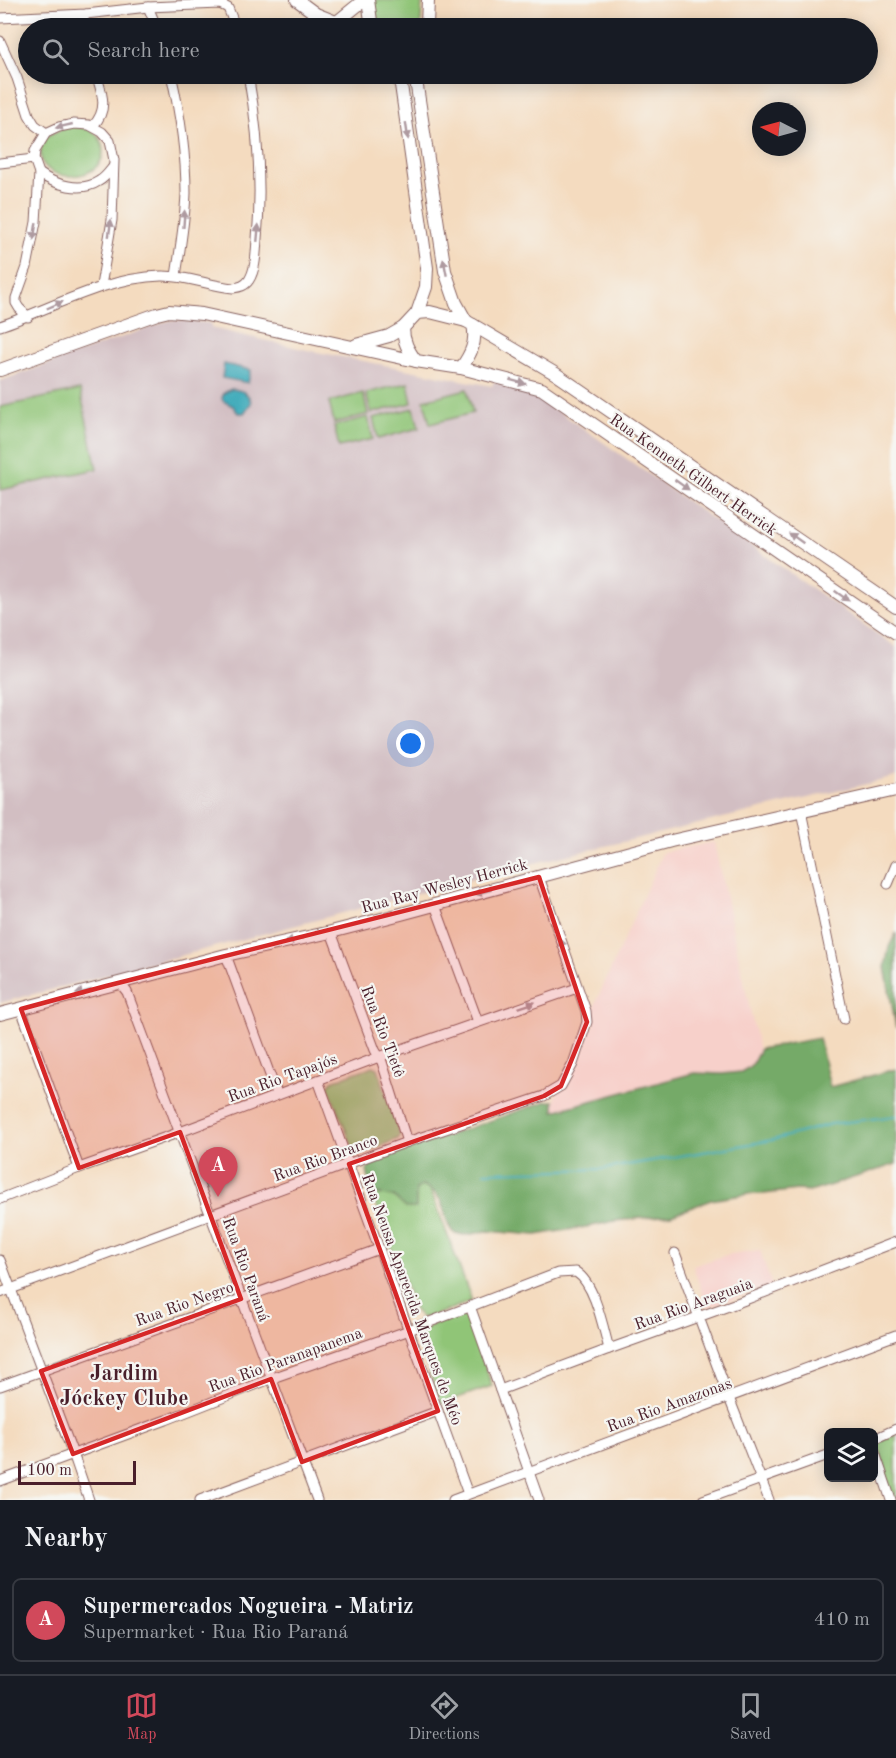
<!DOCTYPE html>
<html lang="en">
<head>
<meta charset="utf-8">
<style>
	body { margin:0; font-family:"Old Standard TT",serif; background:#242831; color:#f1f3f6 }
	.controls { position:absolute; right:18px; bottom:18px; display:grid; overflow:hidden; border-radius:9px; box-shadow:0 3px 15px #0003 }
	.controls button { width:54px; height:54px; display:grid; place-items:center; padding:0; border:0; border-bottom:2px solid #363941; background:#171b24; color:#f1f3f6; font:30px sans-serif }
	.compass { position:absolute; left:752px; top:102px; width:54px; height:54px; border-radius:50%; background:#171b24; box-shadow:0 3px 15px #0003; rotate:276deg }
	.scale { position:absolute; left:18px; bottom:15px; width:118px; box-sizing:border-box; padding-left:6px; border:3px solid #4a1f2b; border-top:0; font-size:16px; line-height:21px; white-space:nowrap; color:#4a1f2b; -webkit-text-stroke:4px #f6f6f2; paint-order:stroke }
	.you { position:absolute; left:411px; top:744px; width:21px; height:21px; margin:-15px; border:4px solid #fff; border-radius:50%; background:#1a73e8; box-shadow:0 0 0 9px #1a73e833 }
	.badge { display:grid; place-items:center; width:39px; height:39px; border-radius:50%; background:#d1495b; color:#fff; font-size:20px; font-weight:700 }
	.pin { position:absolute; translate:-50% -50px; filter:drop-shadow(0 2px 3px #0008) }
	.pin::after { content:''; position:absolute; top:32px; width:21px; height:18px; background:inherit; clip-path:polygon(0 0,100% 0,50% 100%) }
	.list { margin:0; padding:0; list-style:none }
	h2 { display:flex; justify-content:space-between; align-items:center; height:78px; margin:0; padding:0 24px; font-size:26px }
	h2 small { font-size:20px; font-weight:400; color:#9ea1a6 }
	.list li { display:grid; grid-template-columns:39px 1fr auto; gap:18px; align-items:center; box-sizing:border-box; height:84px; margin:0 12px 12px; padding:0 12px; border:2px solid #363941; border-radius:9px }
	.list b { display:block; font-size:22px; white-space:nowrap }
	.list p { margin:0; font-size:20px; white-space:nowrap; color:#9ea1a6 }
	.list em { font-size:20px; font-style:normal; color:#9ea1a6 }
	.icon { flex:none; width:33px; height:33px; fill:none; stroke:currentColor; stroke-width:2; stroke-linecap:round; stroke-linejoin:round }
	.map { position:relative; flex:none; width:896px; height:1500px; overflow:hidden }
	.search { position:absolute; background:#171b24; box-shadow:0 3px 15px #0003; left:18px; right:18px; top:18px; height:66px; display:flex; align-items:center; gap:15px; box-sizing:border-box; padding:0 21px; border-radius:33px; color:#9ea1a6; font-size:22px }
	.sheet { height:174px; background:#171b24 }
	nav { display:flex; justify-content:space-around; align-items:center; box-sizing:border-box; height:84px; border-top:2px solid #363941; background:#171b24; font-size:16px; color:#9ea1a6 }
	nav a { display:grid; justify-items:center; gap:3px }
	nav .on { color:#d1495b }
	.map>svg:first-child { display:block }
</style>
</head>
<body>
<div class="map">
<svg width="896" height="1500" viewBox="0 0 896 1500">
	<rect width="100%" height="100%" fill="#f6f6f2"/>
	<filter id="ink" filterUnits="userSpaceOnUse"><feTurbulence type="fractalNoise" baseFrequency=".0167" numOctaves="2"/><feDisplacementMap in="SourceGraphic" scale="12" xChannelSelector="R" yChannelSelector="G"/><feConvolveMatrix kernelMatrix="1 2 1 2 8 2 1 2 1" color-interpolation-filters="sRGB"/></filter>
	<filter id="wash" filterUnits="userSpaceOnUse"><feTurbulence type="fractalNoise" baseFrequency=".008" numOctaves="4" result="noise"/><feDisplacementMap in="SourceGraphic" scale="24" xChannelSelector="R" yChannelSelector="G"/><feGaussianBlur stdDeviation="1.35" result="paint"/><feColorMatrix in="noise" values="0 0 0 0 0 0 0 0 0 0 0 0 0 0 0 0 0 1.4 0 .05"/><feComposite in="paint" operator="in"/></filter>
	<g filter="url(#wash)">
		<rect width="100%" height="100%" fill="#f4dbbf"/>
		<g fill="#f7d0ca">
			<path d="M714,842L759,1051L756,1060L748,1068L741,1072L722,1074L694,1073L553,1111L557,1093L588,1032L594,1026L592,1011L663,852Z"/>
			<path d="M760,1250L772,1286L707,1308L693,1266L730,1254Z"/>
		</g>
		<path fill="#d2bec2" d="M181,320L211,323V328L307,350L492,386L494,381L534,394L896,647V777L530,864L0,1003V381L167,321Z"/>
		<g fill="#90c577" stroke="#6d7251" stroke-width="1.5">
			<path d="M373,0H422L421,22L419,28H378Z"/>
			<path d="M69,126C84,127 98,128 102,145C112,184 34,187 41,149C42,145 44,140 46,136Z"/>
			<path d="M408,383L412,403L371,413L366,393Z"/>
			<path d="M467,389L473,413L430,424L424,400Z"/>
			<path d="M80,390L97,469L0,490V407Z"/>
			<path d="M363,393L368,414L334,423L329,402Z"/>
			<path d="M414,408L419,428L378,439L373,418Z"/>
			<path d="M368,417L373,439L339,447L334,426Z"/>
			<path d="M373,1066L378,1068L400,1136L398,1139L359,1155L355,1153L328,1086L332,1081Z"/>
			<path d="M424,1172L472,1301L427,1318L420,1317L415,1311L371,1193Z"/>
			<path d="M460,1314L467,1316L469,1319L492,1386L440,1404L420,1342C418,1324 447,1320 460,1314Z"/>
			<path d="M896,1434V1500H893L878,1443L881,1441Z"/>
		</g>
		<g fill="#74aa68" stroke="#5f644a" stroke-width="1.5">
			<path d="M896,933V1028L885,967L889,947Z"/>
			<path d="M819,1038L830,1087L896,1069V1164L813,1191L797,1190L764,1194H748L711,1200L671,1215L614,1221L592,1226L536,1235L487,1231L467,1235L455,1234C437,1214 453,1201 423,1185L416,1189V1208H406L394,1197L371,1193L367,1170L371,1162L547,1101H554V1111L694,1073L722,1074L741,1072L748,1068L753,1063L760,1049Z"/>
		</g>
		<g fill="#3caaba" stroke="#436472" stroke-width="1.5">
			<path d="M224,364L251,370L248,383L222,378Z"/>
			<path d="M231,389C241,390 249,392 251,403L244,413H238L233,406L223,401L222,398L224,393Z"/>
		</g>
		<g fill="none" stroke-linecap="round" stroke-linejoin="round">
			<path stroke="#3caaba" stroke-width="2" d="M484,1172L604,1169L773,1140L831,1124L896,1116"/>
		</g>
	</g>
	<g filter="url(#ink)">
		<g fill="none" stroke-linecap="round" stroke-linejoin="round">
			<defs>
				<g id="minor">
					<path d="M148,7L157,28"/>
					<path d="M0,18L86,14L148,7L220,4L228,8L236,28"/>
					<path d="M81,28V23L86,14"/>
					<path d="M0,41L17,78L29,115L35,125L46,133"/>
					<path d="M171,74C180,113 186,153 186,193C185,221 180,249 176,276"/>
					<path d="M93,126C109,109 102,93 96,74"/>
					<path d="M0,163L34,159"/>
					<path d="M39,173C55,185 81,193 99,181C105,178 109,172 113,167"/>
					<path d="M28,317L19,308L16,303V298L27,267L36,222L39,173L34,159L35,151L46,133L59,127L74,124L89,125L102,132L110,141L114,160L112,220L101,286"/>
					<path d="M0,326C53,308 103,278 161,276C186,275 209,286 233,288C240,287 245,286 249,280C256,269 256,252 257,239C262,183 258,129 248,74"/>
					<path d="M801,811L844,1019"/>
					<path d="M888,884L896,865"/>
					<path d="M435,905L478,1022"/>
					<path d="M331,932L375,1050L382,1062L407,1142"/>
					<path d="M226,955L277,1094"/>
					<path d="M120,983L127,992L317,1500"/>
					<path d="M21,1009L79,1168"/>
					<path d="M318,1080L468,1494"/>
					<path d="M0,1199L79,1168L172,1135L379,1057L577,988"/>
					<path d="M675,1253L726,1390L769,1500"/>
					<path d="M0,1260L76,1462L89,1500"/>
					<path d="M0,1293L407,1142L544,1096L561,1086L573,1064L587,1022L586,1011L539,877"/>
					<path d="M470,1306L539,1500"/>
					<path d="M0,1386L379,1249"/>
					<path d="M500,1390L609,1349L737,1303L896,1242"/>
					<path d="M874,1439L896,1429"/>
					<path d="M874,1450L891,1500"/>
					<path d="M0,1481L166,1420L278,1376L401,1333L558,1273L576,1272C595,1284 603,1327 609,1349"/>
					<path d="M200,1500L438,1411"/>
					<path d="M453,1500L896,1335"/>
					<path d="M703,1500L828,1455"/>
				</g>
				<g id="tertiary">
					<path d="M297,0L316,14L351,28"/>
					<path d="M368,0L372,28"/>
					<path d="M337,22L364,0"/>
					<path d="M425,28L427,25L428,0"/>
					<path d="M396,74L401,85L427,268L426,287L417,313"/>
					<path d="M417,74L416,80L445,271L456,303L466,321"/>
					<path d="M430,312L466,321L473,325C477,342 471,354 461,368L416,361C408,350 403,341 403,328L417,313Z"/>
					<path d="M473,325L556,374L896,607"/>
					<path d="M356,345L389,336L403,328"/>
					<path d="M461,368L542,389L896,633"/>
					<path d="M0,370L157,314L169,311L202,314L416,361"/>
					<path d="M0,1014L226,955L331,932L401,914L671,841L896,790"/>
				</g>
			</defs>
			<use href="#minor" stroke="#86615f" stroke-width="11"/>
			<use href="#tertiary" stroke="#86615f" stroke-width="14"/>
			<use href="#minor" stroke="#fff" stroke-width="9"/>
			<use href="#tertiary" stroke="#fff" stroke-width="12"/>
		</g>
		<defs><path id="oneway-solid" d="M-6-.8H1V-3.2L6.5 0L1 3.2V.8H-6Z" transform="scale(1.5)"/></defs>
		<g fill="#ae9aa0">
			<use href="#oneway-solid" transform="translate(64 126) rotate(167)"/>
			<use href="#oneway-solid" transform="translate(407 131) rotate(82)"/>
			<use href="#oneway-solid" transform="translate(184 219) rotate(-86)"/>
			<use href="#oneway-solid" transform="translate(110 228) rotate(-82)"/>
			<use href="#oneway-solid" transform="translate(35 231) rotate(99)"/>
			<use href="#oneway-solid" transform="translate(258 233) rotate(-85)"/>
			<use href="#oneway-solid" transform="translate(445 267) rotate(-101)"/>
			<use href="#oneway-solid" transform="translate(55 305) rotate(-23)"/>
			<use href="#oneway-solid" transform="translate(518 382) rotate(15)"/>
			<use href="#oneway-solid" transform="translate(682 485) rotate(35)"/>
			<use href="#oneway-solid" transform="translate(796 538) rotate(-145)"/>
			<use href="#oneway-solid" transform="translate(842 596) rotate(35)"/>
			<use href="#oneway-solid" transform="translate(483 892) rotate(165)"/>
			<use href="#oneway-solid" transform="translate(294 940) rotate(168)"/>
			<use href="#oneway-solid" transform="translate(563 947) rotate(-109)"/>
			<use href="#oneway-solid" transform="translate(84 992) rotate(165)"/>
			<use href="#oneway-solid" transform="translate(527 1005) rotate(-19)"/>
		</g>
	</g>
	<path fill="#d62828" fill-opacity="0.2" stroke="#d62828" stroke-width="4.5" stroke-linejoin="round" d="M539,877L587,1022L561,1086L544,1096L349,1164L438,1411L302,1462L271,1379L73,1454L41,1371L241,1299L180,1132L79,1168L21,1009L106,986Z"/>
	<g text-anchor="middle" stroke-width="4.5" stroke-linejoin="round" paint-order="stroke">
		<g font-size="16" fill="#4a1f2b" stroke="#f6f6f2">
			<text transform="translate(694 474) rotate(35)" y="6">Rua Kenneth Gilbert Herrick</text>
			<text transform="translate(444 885) rotate(-15)" y="6">Rua Ray Wesley Herrick</text>
			<text transform="translate(384 1031) rotate(69)" y="6">Rua Rio Tietê</text>
			<text transform="translate(282 1077) rotate(-20)" y="6">Rua Rio Tapajós</text>
			<text transform="translate(325 1157) rotate(-20)" y="6">Rua Rio Branco</text>
			<text transform="translate(247 1269) rotate(70)" y="6">Rua Rio Paraná</text>
			<text transform="translate(413 1299) rotate(70)" y="6">Rua Neusa Aparecida Marques de Méo</text>
			<text transform="translate(184 1303) rotate(-20)" y="6">Rua Rio Negro</text>
			<text transform="translate(693 1303) rotate(-20)" y="6">Rua Rio Araguaia</text>
			<text transform="translate(285 1359) rotate(-20)" y="6">Rua Rio Paranapanema</text>
			<text transform="translate(669 1404) rotate(-20)" y="6">Rua Rio Amazonas</text>
		</g>
		<g font-size="22" font-weight="bold" fill="#4a1f2b" stroke="#f6f6f2">
			<text x="124" y="1380">Jardim<tspan x="124" dy="25">Jóckey Clube</tspan></text>
		</g>
	</g>
</svg>
<div class="controls">
<button><svg class="icon" aria-label="layers" viewBox="0 0 24 24"><path d="M12 4l9 5-9 5-9-5zM3 14l9 5 9-5"/></svg></button>
</div>
<svg class="compass" viewBox="-18 -18 36 36"><path d="M0-13l5 13h-10z" fill="#e53935"/><path d="M0 13l5-13h-10z" fill="#9ea1a6"/></svg>
<div class="scale">100 m</div>
<div class="you"></div>
<div class="pin badge" style="left:218px;top:1197px">A</div>
<div class="search"><svg class="icon" aria-label="search" viewBox="0 0 24 24"><circle cx="10" cy="10" r="6"/><path d="M15 15l6 6"/></svg>Search here</div>
</div>
<section class="sheet">
<h2>Nearby<small></small></h2>
<ul class="list">
<li><span class="badge">A</span><div><b>Supermercados Nogueira - Matriz</b><p>Supermarket · Rua Rio Paraná</p></div><em>410 m</em></li>
</ul>
</section>
<nav>
<a class="on"><svg class="icon" aria-label="map" viewBox="0 0 24 24"><path d="M3 6l6-2 6 2 6-2v14l-6 2-6-2-6 2zM9 4v14M15 6v14"/></svg>Map</a>
<a><svg class="icon" aria-label="directions" viewBox="0 0 24 24"><path d="M12 3l9 9-9 9-9-9zM9 14v-3h6M13 9l2 2-2 2"/></svg>Directions</a>
<a><svg class="icon" aria-label="saved" viewBox="0 0 24 24"><path d="M7 4h10v16l-5-4-5 4z"/></svg>Saved</a>
</nav>
</body>
</html>
